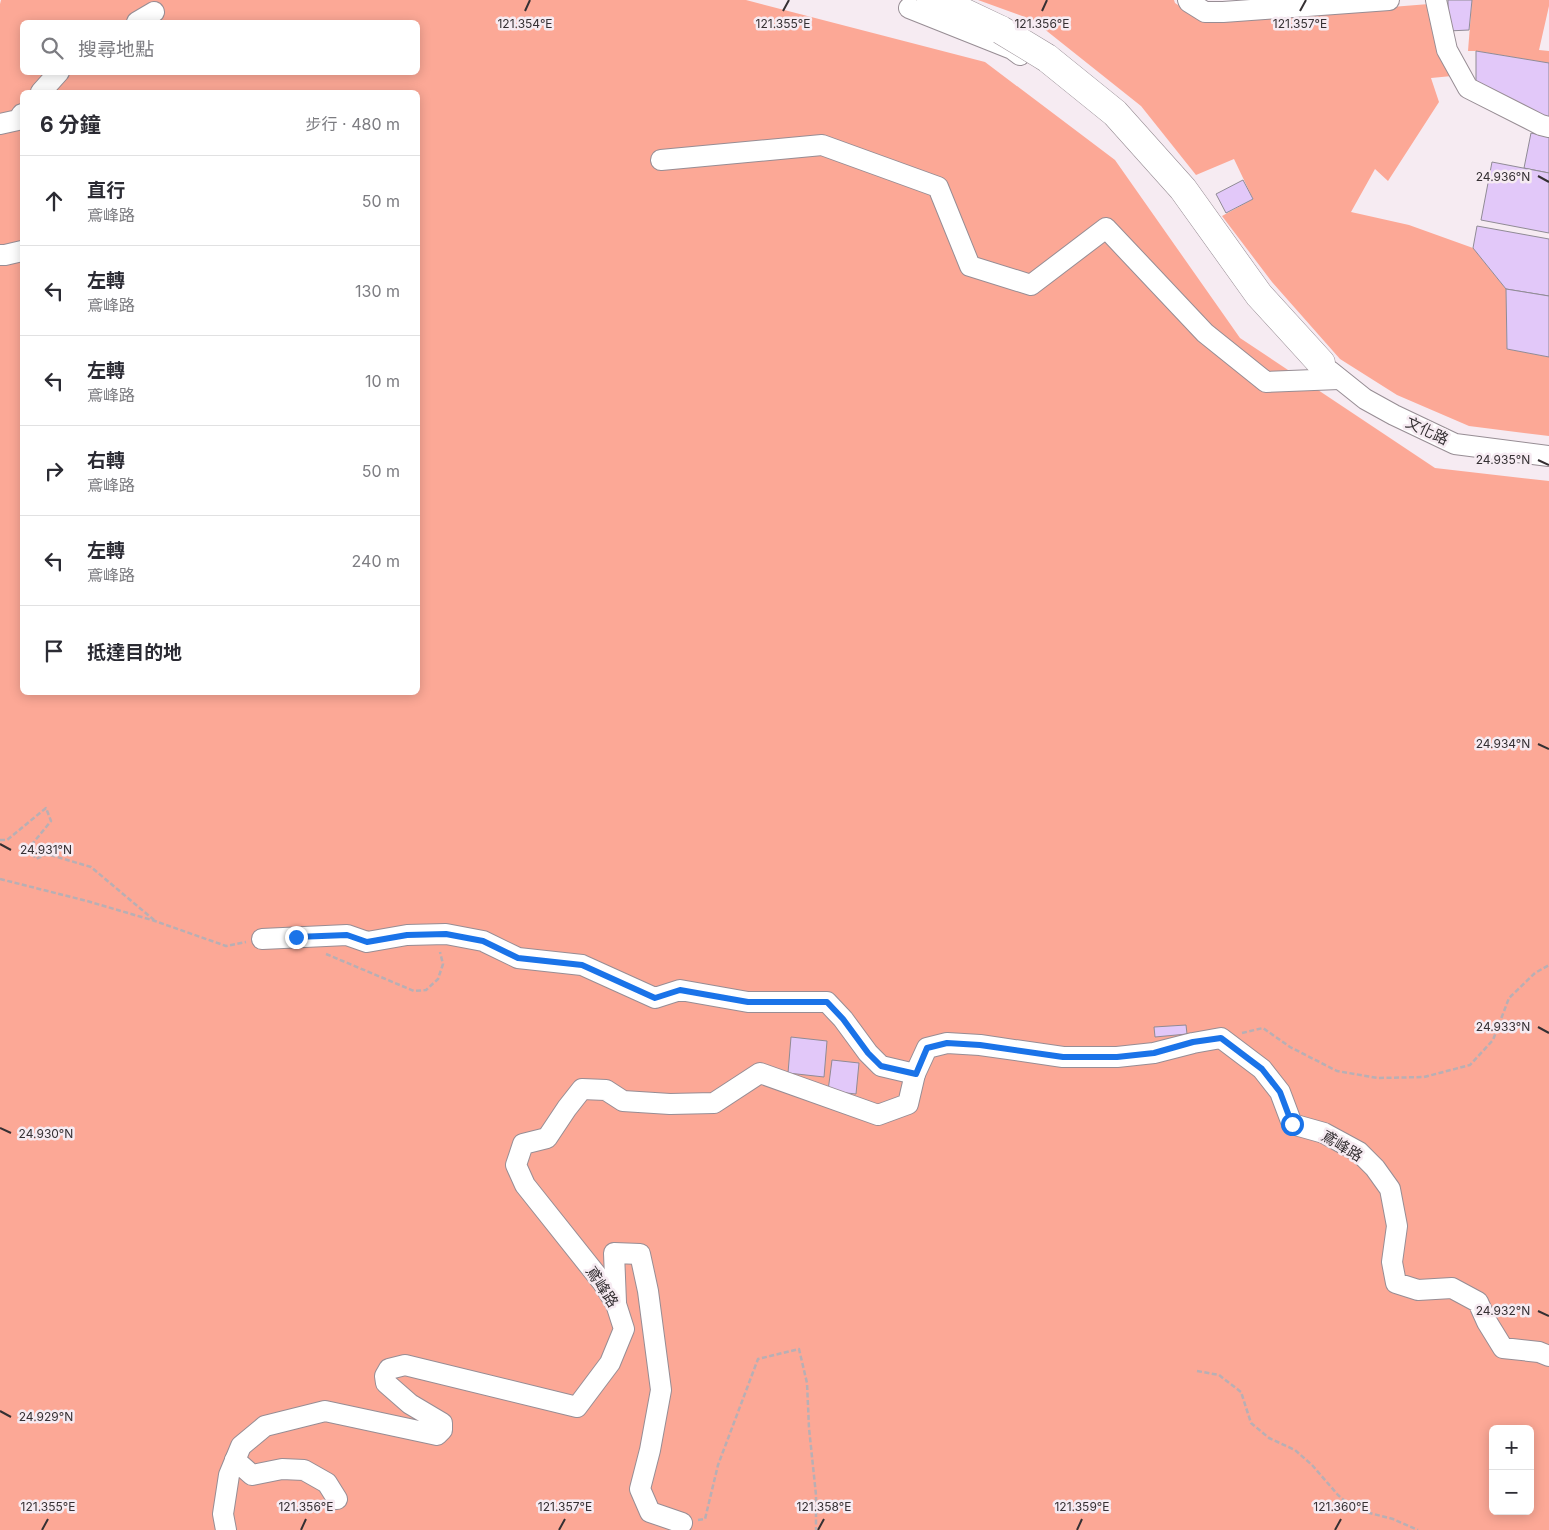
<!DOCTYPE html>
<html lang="zh-TW">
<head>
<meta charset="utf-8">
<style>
	body { margin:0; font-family:Inter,"Noto Sans TC",sans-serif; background:#f2f2f3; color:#2b2b33 }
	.controls { position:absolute; right:15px; bottom:15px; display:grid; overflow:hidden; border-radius:8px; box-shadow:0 2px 12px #0003 }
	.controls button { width:45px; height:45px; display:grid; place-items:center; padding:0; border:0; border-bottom:1px solid #e1e1e2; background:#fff; color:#2b2b33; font:25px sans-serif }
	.stop { position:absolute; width:15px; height:15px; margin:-11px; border:4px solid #1a73e8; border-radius:50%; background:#fff }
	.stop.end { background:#1a73e8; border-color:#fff; box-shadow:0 1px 5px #0008 }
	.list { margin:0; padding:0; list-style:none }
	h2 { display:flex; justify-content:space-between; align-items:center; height:65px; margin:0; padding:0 20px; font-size:21px }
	h2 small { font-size:16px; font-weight:400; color:#7c7c81 }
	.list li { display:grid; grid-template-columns:32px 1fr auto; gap:15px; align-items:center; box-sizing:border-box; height:90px; padding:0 20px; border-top:1px solid #e1e1e2 }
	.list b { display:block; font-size:19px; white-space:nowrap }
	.list p { margin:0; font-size:16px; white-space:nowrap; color:#7c7c81 }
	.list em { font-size:16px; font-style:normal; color:#7c7c81 }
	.icon { flex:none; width:28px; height:28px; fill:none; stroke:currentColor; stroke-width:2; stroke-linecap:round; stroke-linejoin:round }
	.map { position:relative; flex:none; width:1549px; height:1530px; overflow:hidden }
	.search { position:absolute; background:#fff; box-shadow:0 2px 12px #0003; left:20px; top:20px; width:400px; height:55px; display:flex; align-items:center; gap:12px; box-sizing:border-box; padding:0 18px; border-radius:8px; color:#7c7c81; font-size:19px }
	.panel { position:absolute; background:#fff; box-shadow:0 2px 12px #0003; left:20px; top:90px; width:400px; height:605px; border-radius:8px }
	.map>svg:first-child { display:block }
</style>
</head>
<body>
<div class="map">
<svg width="1549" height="1530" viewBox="0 0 1549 1530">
	<rect width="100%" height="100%" fill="#f6ebf2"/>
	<g fill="#fca896" fill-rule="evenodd">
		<path d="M1,0H746L985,62L1115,160L1240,338L1435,468L1549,481V1530H0V4ZM22,22H418V72H22ZM22,92H418V692H22ZM1493,1429H1530V1511H1493Z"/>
		<path d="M978,0H1174L1175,3L1204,22L1429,4L1452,76L1431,78L1439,102L1388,181L1375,169L1351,212L1409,225L1473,248L1506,289L1507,349L1549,357V436L1469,426L1397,395L1340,359L1272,282L1222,216L1253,199L1234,159L1196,175L1141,106L1033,20Z"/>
		<path d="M1472,0H1549V6L1539,50L1549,51V63L1476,51H1468Z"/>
	</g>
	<g fill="#e2c8f9" stroke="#908b95">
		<path d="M1448,0H1472L1469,30L1448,31Z"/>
		<path d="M1476,51L1549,63V118L1476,82Z"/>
		<path d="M1531,133L1549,137V173L1524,168Z"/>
		<path d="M1492,162L1549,173V233L1481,220Z"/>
		<path d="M1243,180L1253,199L1226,213L1216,194Z"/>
		<path d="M1477,226L1549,239V296L1506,289L1473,248Z"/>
		<path d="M1506,289L1549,296V357L1507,349Z"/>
		<path d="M1186,1025L1187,1034L1155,1037L1154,1027Z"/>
		<path d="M791,1037L827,1041L824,1077L788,1073Z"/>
		<path d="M832,1060L859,1063L856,1094L828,1091Z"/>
	</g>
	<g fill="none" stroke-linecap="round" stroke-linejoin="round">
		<defs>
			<g id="minor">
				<path d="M1188,0L1189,2L1205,12H1223L1389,0"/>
				<path d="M1436,0L1447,50L1468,88L1541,125L1549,127"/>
				<path d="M909,8L1012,49L1020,55"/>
				<path d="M137,22L154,12"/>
				<path d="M41,92L59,72"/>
				<path d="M0,124L18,120L22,114"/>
				<path d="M661,160L822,145L938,187L970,266L1031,285L1106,228L1205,333L1266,382L1339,379"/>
				<path d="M0,255H5L22,251"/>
				<path d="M1330,371L1365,399L1394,415L1455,444L1549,456"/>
				<path d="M262,939L347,935L367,942L407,935L446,934L483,941L518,958L582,965L655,998L680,990L748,1002H827L843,1019L868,1053L881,1066L915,1074L927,1048L947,1043L980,1045L1063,1057H1117L1154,1053L1193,1043L1221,1038L1262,1069L1280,1092L1292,1124L1324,1133L1359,1152L1375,1168L1390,1189L1397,1226L1392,1262L1396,1283L1418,1290L1452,1288L1478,1302L1487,1322L1503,1348L1539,1352L1549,1356"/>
				<path d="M616,1302L614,1253L640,1254L648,1291L661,1390L650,1450L640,1489L650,1512L682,1523"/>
				<path d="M235,1460L252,1475L282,1469L304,1470L327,1483L337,1499"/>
				<path d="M226,1530L223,1514L229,1475L241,1446L265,1426L325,1411L437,1435L442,1430V1423L410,1404L386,1383L385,1376L389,1369L405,1365L577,1407L610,1363L624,1329L616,1304L603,1283L525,1185L516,1165L523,1144L547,1138L567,1108L582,1089L606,1090L623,1101L670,1104L714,1103L760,1073L878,1115L908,1104L915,1074"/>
			</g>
			<g id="highway">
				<path d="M931,0L961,11L1001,30"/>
				<path d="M1047,58L1115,113L1183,189L1259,295L1321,363"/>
			</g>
		</defs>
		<use href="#minor" stroke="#978d94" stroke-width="22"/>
		<use href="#highway" stroke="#978d94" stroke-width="29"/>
		<g stroke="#b8afb4" stroke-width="2.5" stroke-dasharray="5 2.5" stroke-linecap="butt">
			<path d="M0,840H7L46,808L51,821L29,848L36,859L47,854L91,867L154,920"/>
			<path d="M0,879L87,901L155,921L226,946L246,942"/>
			<path d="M326,954L414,991L426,990L438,979L443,964L440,952"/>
			<path d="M1242,1033L1263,1028L1290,1047L1337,1071L1378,1078L1424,1077L1470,1065L1493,1040L1509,998L1535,973L1549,965"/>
			<path d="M1197,1371L1219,1375L1241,1392L1251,1423L1269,1438L1295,1450L1312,1465L1338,1495L1354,1509L1393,1519L1418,1530"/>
			<path d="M698,1520L705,1519L718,1465L758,1359L799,1349L807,1383L809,1428L816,1495V1530"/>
		</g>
		<use href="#minor" stroke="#fff" stroke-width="20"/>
		<use href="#highway" stroke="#fff" stroke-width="28"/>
		<defs>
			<path id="highway-bridge" d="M1001,30L1047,58"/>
		</defs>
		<use href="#highway-bridge" stroke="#978d94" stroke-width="29" stroke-linecap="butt"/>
		<use href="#highway-bridge" stroke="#fff" stroke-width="28"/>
	</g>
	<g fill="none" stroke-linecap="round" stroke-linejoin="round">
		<path stroke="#1a73e8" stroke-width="6" d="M296,937L347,935L367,942L407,935L446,934L483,941L518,958L582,965L655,998L680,990L748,1002H827L843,1019L868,1053L881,1066L916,1074L927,1048L947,1043L980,1045L1063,1057H1117L1154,1053L1193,1042L1221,1038L1262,1069L1280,1092L1292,1124"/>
	</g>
	<path fill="none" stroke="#353033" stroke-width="2" d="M525,11L530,0M783,11L789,0M1042,11L1047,0M1300,11L1306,0M1538,176L1549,182M1538,460L1549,465M1538,744L1549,749M0,844L11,850M1538,1027L1549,1033M0,1128L11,1133M1538,1311L1549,1316M0,1411L11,1417M42,1530L48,1519M301,1530L306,1519M559,1530L565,1519M818,1530L824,1519M1077,1530L1082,1519M1335,1530L1341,1519"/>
	<g text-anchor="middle" stroke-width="5" stroke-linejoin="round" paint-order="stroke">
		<g font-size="15" fill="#353033" stroke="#f6ebf2">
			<text transform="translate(1427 431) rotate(25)" y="5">文化路</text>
			<text transform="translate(1342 1146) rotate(31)" y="5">鳶峰路</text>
			<text transform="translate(602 1287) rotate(57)" y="5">鳶峰路</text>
		</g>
	</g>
	<g font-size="12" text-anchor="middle" fill="#353033" stroke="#f6ebf2" stroke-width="5" stroke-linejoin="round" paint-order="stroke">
		<text x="525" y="28">121.354°E</text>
		<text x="783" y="28">121.355°E</text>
		<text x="1042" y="28">121.356°E</text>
		<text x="1300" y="28">121.357°E</text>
		<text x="1503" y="181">24.936°N</text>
		<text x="1503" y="464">24.935°N</text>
		<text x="1503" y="748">24.934°N</text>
		<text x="46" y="854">24.931°N</text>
		<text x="1503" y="1031">24.933°N</text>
		<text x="46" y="1138">24.930°N</text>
		<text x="1503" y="1315">24.932°N</text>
		<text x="46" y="1421">24.929°N</text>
		<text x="48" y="1511">121.355°E</text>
		<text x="306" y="1511">121.356°E</text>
		<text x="565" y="1511">121.357°E</text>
		<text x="824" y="1511">121.358°E</text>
		<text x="1082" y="1511">121.359°E</text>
		<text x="1341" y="1511">121.360°E</text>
	</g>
</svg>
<div class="controls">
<button>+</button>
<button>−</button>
</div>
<div class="stop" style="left:1292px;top:1124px"></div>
<div class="stop end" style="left:296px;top:937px"></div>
<div class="search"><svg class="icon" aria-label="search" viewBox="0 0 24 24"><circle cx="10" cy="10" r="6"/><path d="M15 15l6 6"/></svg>搜尋地點</div>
<section class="panel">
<h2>6 分鐘<small>步行 · 480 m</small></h2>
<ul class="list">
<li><svg class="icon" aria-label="ahead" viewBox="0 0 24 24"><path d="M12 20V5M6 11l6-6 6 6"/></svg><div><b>直行</b><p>鳶峰路</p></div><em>50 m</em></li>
<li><svg class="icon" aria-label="left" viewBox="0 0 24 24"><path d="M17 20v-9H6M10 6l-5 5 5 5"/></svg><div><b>左轉</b><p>鳶峰路</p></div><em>130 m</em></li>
<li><svg class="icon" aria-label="left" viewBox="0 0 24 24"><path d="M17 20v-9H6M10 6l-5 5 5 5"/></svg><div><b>左轉</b><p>鳶峰路</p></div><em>10 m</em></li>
<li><svg class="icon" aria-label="right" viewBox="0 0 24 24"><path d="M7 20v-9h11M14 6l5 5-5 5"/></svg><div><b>右轉</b><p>鳶峰路</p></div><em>50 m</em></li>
<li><svg class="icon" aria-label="left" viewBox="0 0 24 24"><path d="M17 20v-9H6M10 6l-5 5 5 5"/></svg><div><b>左轉</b><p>鳶峰路</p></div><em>240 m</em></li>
<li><svg class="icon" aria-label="arrive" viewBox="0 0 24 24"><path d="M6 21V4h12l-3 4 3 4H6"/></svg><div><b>抵達目的地</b></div></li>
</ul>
</section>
</div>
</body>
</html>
